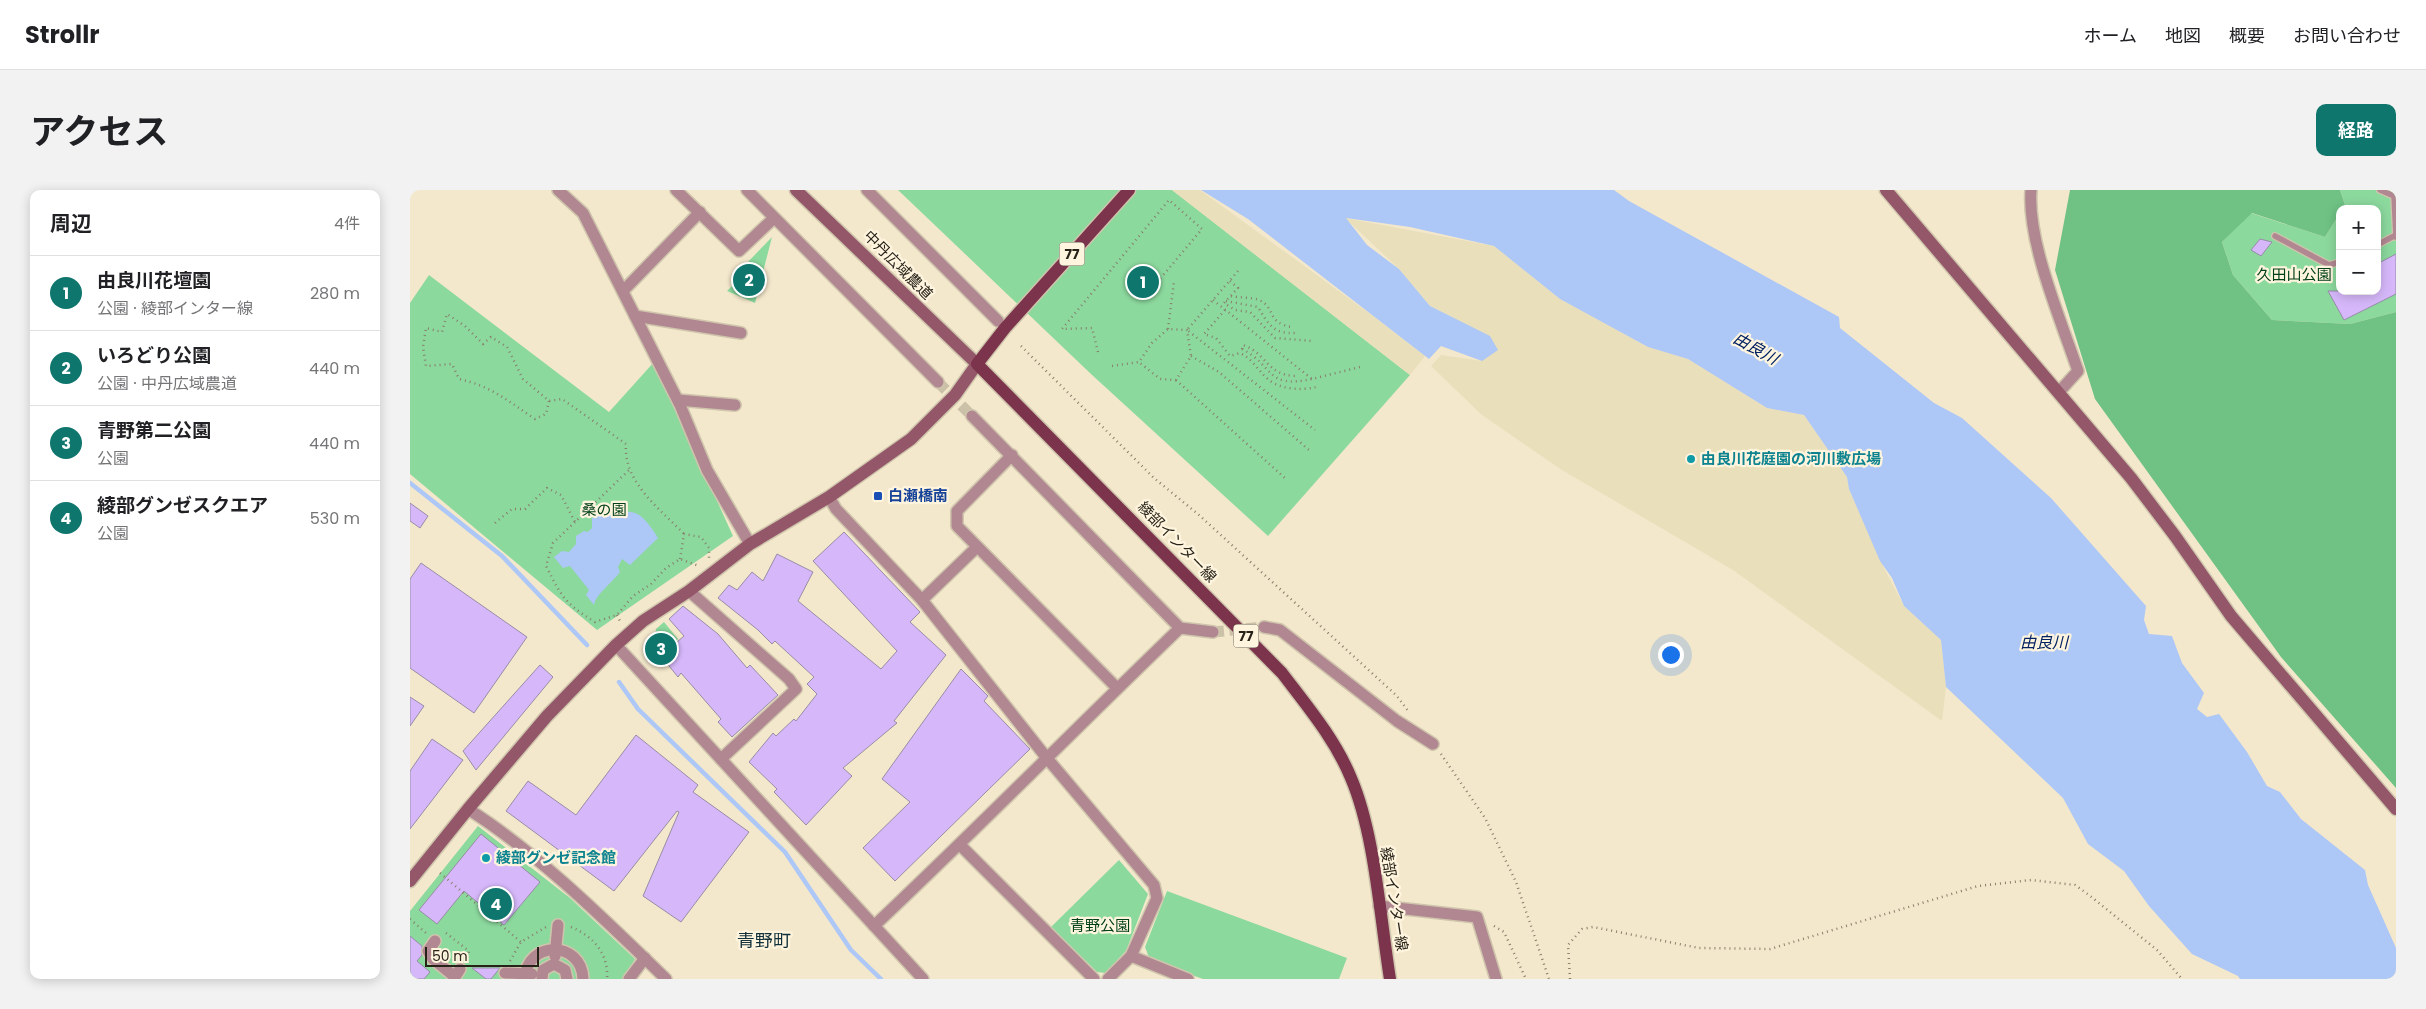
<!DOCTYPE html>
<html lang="ja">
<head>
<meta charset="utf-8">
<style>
	body { margin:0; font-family:Poppins,"Noto Sans JP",sans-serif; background:#f2f2f2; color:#202124 }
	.controls { position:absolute; right:15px; top:15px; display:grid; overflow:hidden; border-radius:10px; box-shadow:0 2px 12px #0003 }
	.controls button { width:45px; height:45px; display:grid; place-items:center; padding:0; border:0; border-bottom:1px solid #e0e0e0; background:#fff; color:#202124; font:25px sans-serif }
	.scale { position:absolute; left:15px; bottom:12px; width:114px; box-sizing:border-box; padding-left:5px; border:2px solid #282319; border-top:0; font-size:14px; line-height:18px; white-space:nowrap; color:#282319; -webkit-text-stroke:4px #fff5df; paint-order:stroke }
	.you { position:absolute; left:1260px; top:464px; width:18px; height:18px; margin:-12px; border:4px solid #fff; border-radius:50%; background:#1a73e8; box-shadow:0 0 0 8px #1a73e833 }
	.badge { display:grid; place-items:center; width:32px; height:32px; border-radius:50%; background:#0f766e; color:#fff; font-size:16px; font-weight:700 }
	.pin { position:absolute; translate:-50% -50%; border:2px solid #fff; box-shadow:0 1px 5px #0006 }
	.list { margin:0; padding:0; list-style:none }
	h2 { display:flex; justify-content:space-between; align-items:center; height:65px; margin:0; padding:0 20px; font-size:21px }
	h2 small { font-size:16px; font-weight:400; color:#757577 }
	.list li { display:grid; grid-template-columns:32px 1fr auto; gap:15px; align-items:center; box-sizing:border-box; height:75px; padding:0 20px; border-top:1px solid #e0e0e0 }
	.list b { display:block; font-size:19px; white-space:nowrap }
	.list p { margin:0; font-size:16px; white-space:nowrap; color:#757577 }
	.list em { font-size:16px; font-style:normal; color:#757577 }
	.map { position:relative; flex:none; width:1986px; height:789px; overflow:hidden; border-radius:10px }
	header { display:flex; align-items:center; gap:30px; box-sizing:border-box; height:70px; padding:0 25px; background:#fff; border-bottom:1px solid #e0e0e0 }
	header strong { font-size:24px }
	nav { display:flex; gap:28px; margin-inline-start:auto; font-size:18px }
	.intro { display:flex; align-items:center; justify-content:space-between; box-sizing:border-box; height:120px; padding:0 30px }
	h1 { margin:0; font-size:35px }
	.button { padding:12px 22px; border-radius:10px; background:#0f766e; color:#fff; font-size:18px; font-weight:700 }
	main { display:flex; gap:30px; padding:0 30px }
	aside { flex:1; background:#fff; border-radius:10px; box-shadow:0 2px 12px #0003 }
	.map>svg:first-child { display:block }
</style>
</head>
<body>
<header>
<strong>Strollr</strong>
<nav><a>ホーム</a><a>地図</a><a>概要</a><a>お問い合わせ</a></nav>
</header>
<div class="intro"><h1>アクセス</h1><a class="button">経路</a></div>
<main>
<aside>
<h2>周辺<small>4件</small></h2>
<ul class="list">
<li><span class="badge">1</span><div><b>由良川花壇園</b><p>公園 · 綾部インター線</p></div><em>280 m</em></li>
<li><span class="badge">2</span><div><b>いろどり公園</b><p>公園 · 中丹広域農道</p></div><em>440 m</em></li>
<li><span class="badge">3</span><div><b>青野第二公園</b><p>公園</p></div><em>440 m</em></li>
<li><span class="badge">4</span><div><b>綾部グンゼスクエア</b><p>公園</p></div><em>530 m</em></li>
</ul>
</aside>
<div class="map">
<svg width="1986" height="789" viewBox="0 0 1986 789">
	<rect width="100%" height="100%" fill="#f4e8cc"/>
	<g fill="#8cd99e">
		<path d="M488,0H762L1000,185L858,346L681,184Z"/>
		<path d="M1930,0H1986V122L1940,134L1862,130L1823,85L1812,52L1841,23L1915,47L1930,23V101H1967V19H1932L1935,15Z"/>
		<path d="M362,47L345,113L317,101L338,80L337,73Z"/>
		<path d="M19,85L199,222L244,172L323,346L187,440L0,284V113Z"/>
		<path d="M254,432L268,449L245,473L242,469L246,439Z"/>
		<path d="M68,636L160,708L225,769L214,789H0V721Z"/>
		<path d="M709,670L738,704L716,761L695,783L687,782L641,737Z"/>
		<path d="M757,701L937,768L929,789H793L740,770L735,757Z"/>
	</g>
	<path fill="#6fc284" d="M1660,0H1930L1935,15L1930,19V23L1915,47L1842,23L1812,52L1823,85L1862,130L1940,134L1986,122V598L1871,467L1685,209L1645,80Z"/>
	<g fill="#e9dfba">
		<path d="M762,0H790L959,123L1015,166L1000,185Z"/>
		<path d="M935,28L1084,56L1150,109L1238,157L1278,169L1357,218L1394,225L1437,287L1439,299L1475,380L1494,416L1531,450L1536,497L1532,531L1323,380L1152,280L1072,225L1021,176L1031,165L1072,171L1044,128L1020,116L989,79Z"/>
	</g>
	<g fill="#adc7f6">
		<path d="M791,0H1204L1219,11L1429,127L1430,138L1524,213L1552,228L1641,308L1736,416L1734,430L1739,444L1762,446L1772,473L1794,503L1787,519L1797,527L1809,524L1837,562L1857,596L1870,602L1891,629L1955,680L1958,695L1986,758V789H1830L1828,786L1782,764L1739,716L1714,681L1678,654L1653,608L1536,497L1531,450L1494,416L1482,388L1470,371L1439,299L1437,287L1394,225L1357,218L1278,169L1238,157L1150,109L1084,56L1000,37L936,28L957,55L989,79L1020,116L1080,146L1088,160L1072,171L1031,156L1019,169L838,29Z"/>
		<path d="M201,320L208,325C227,314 239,334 248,348L220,375L212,369L208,377L210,382C203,392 186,404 184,415L176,405L179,400L160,376L153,378L144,367L152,361L159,362L166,354V346L174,341L178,342L182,338V328Z"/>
	</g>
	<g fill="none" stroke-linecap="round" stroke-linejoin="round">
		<g stroke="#adc7f6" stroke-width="4.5">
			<path d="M0,293L92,366L177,455"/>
			<path d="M209,492L228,519L375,662L441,760L471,789"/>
		</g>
	</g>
	<g fill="#d6b8fa" stroke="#978ca6">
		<path d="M1850,49L1862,52L1851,66L1841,60Z"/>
		<path d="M1986,64V104L1934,130L1918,101H1967V74Z"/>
		<path d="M0,313L18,326L10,338L0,331Z"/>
		<path d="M434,342L510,422L500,432L536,465L484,531L487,533L433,578L442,586L396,635L364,602L367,599L339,572L363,543L366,546L384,529L386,531L407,504L397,494L404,487L365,451L362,454L348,440L308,408L319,395L327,400L342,382L353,391L367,364L403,382L388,411L471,479L487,461L403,371Z"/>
		<path d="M11,373L117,447L64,523L0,478V389Z"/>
		<path d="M273,416L308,444L337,478L340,475L368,505L322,547L308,532L311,529L271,483L268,487L251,466L274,446L259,429Z"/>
		<path d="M130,475L143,487L66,580L53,561Z"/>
		<path d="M551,479L578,506L574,511L620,559L485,691L453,658L500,612L472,589Z"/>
		<path d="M0,507L14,516L0,536Z"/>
		<path d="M226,545L288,595L283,602L339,642L271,732L233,706L269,622L267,621L204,701L96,621L118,591L166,625Z"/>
		<path d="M22,549L53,570L0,639V581Z"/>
		<path d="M71,644L130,692L94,735L54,701L27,734L9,720Z"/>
		<path d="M0,746L12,756V765L7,771L20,782L14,789H0Z"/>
		<path d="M62,778H90L81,789H76Z"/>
	</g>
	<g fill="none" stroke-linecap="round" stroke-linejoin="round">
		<g stroke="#cbc1a8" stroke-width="11" stroke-dasharray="11 5.5" stroke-linecap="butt">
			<path d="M528,192L562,226"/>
			<path d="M803,442L854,437"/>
		</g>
		<defs>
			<g id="lane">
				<path d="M1970,0L1984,6L1986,47"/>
				<path d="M1865,46L1919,75L1930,72"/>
				<path d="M1967,55L1984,46"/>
			</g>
			<g id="street">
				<path d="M148,0L173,23L270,215L297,280L340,354"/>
				<path d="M266,0L329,61L364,28"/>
				<path d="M337,0L528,192"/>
				<path d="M457,0L588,131"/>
				<path d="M1621,0C1617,52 1651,130 1668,181L1649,202"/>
				<path d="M213,101L290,22"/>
				<path d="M225,126L331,143"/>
				<path d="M268,210L325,215"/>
				<path d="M562,226L770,438L803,442"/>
				<path d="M602,265L547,321V336L707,498"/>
				<path d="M419,307L426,319L512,410L636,567L744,695L747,708L721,766L698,789"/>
				<path d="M279,401L379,489L386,499L311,569"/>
				<path d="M512,410L567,357"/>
				<path d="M854,437L870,440L987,531L1023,554"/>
				<path d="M206,455L513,789"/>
				<path d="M58,619C129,664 195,730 256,789"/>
				<path d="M550,655L684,789"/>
				<path d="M969,716L1067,727L1086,789"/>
				<path d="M464,736C567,639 667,537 770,438"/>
				<path d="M25,751L18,761L23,769L45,787L50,779"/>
				<path d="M145,766L148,735"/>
				<path d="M721,766L778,789"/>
				<path d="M95,783L122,784"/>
				<path d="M115,789C116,750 172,750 173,789"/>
				<path d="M132,789L133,780L144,774L155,780L157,789"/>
				<path d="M219,789L235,768"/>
			</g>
			<g id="secondary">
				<path d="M1476,0L1721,288L1765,346L1821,426L1986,619"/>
				<path d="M0,691L58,619L137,526L206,455L233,431L279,401L340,354L419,307L501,249L545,205L567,174L386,0"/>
			</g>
			<path id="primary" d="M719,0L595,138L567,174L872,483C897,516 925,549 941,588C965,644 970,727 980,789"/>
		</defs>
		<use href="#lane" stroke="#cfc5ac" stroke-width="8"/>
		<use href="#street" stroke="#cfc5ac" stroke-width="14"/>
		<use href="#secondary" stroke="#cfc5ac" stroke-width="15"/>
		<use href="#primary" stroke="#cfc5ac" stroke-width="15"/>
		<g stroke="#877f6c" stroke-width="2.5" stroke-dasharray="1 4" stroke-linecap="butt">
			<path d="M828,81L777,140L905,240"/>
			<path d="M820,91L828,98L814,113L825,120L840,122L865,148L903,151"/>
			<path d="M821,106C829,108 842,107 849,110C866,117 856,133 882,137"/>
			<path d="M803,110L902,189L950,177"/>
			<path d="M816,111L848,117C859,135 863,144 886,143"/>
			<path d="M815,120L794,144L806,148L820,166L830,163C844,170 847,180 859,190C870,199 892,201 906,197"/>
			<path d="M758,139L764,91"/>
			<path d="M611,156L744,288L789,325L987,506L999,522"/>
			<path d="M832,159C865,176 855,199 902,189"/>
			<path d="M832,159L833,155C858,164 856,185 886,186"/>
			<path d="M688,162L682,138L652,139L759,10L792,39L744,96"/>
			<path d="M781,166L809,182L899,260"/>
			<path d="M702,176L729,172L742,153L758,139L777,140L781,166L766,190L750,189L729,172"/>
			<path d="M766,190L876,289"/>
			<path d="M139,211L136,224L125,229C98,211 81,196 49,189L42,174L16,176L13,157L16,138L32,142L37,124L55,136L73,154L81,147L97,157L113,189L139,211L152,209L216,254C213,292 250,319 274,344"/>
			<path d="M165,332L143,353L136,376C152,407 154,413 185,432L207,425L223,406L241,394L256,378L270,369L289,376"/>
			<path d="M85,333L102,319H115L137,298L151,305L165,332L219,280"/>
			<path d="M270,369L274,344L291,347L299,358V368"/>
			<path d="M207,425L210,431"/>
			<path d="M1031,564L1075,628L1106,692L1139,789"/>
			<path d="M30,683L111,752"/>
			<path d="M0,729L16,743"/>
			<path d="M1084,736L1094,742L1116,789"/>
			<path d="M161,737C183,746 199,764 197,789"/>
			<path d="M36,743L59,761L57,769"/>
			<path d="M100,771L111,752L136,737"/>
			<path d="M1160,789L1158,755L1172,739L1183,737L1289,758L1360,759L1568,696L1621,690L1665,695L1679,705L1747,760L1772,789"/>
		</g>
		<use href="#lane" stroke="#b18792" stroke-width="5.5"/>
		<use href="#street" stroke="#b18792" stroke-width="11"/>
		<use href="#secondary" stroke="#935769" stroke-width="12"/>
		<use href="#primary" stroke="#7b344c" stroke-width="12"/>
	</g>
	<g fill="#0f9aa8" stroke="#fff5df" stroke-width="2">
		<circle cx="1281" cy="269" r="5"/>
		<circle cx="76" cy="668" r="5"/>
	</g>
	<rect fill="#1a4fb4" stroke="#fff5df" stroke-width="2" x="463" y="301" width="10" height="10" rx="2.5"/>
	<g text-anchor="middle" stroke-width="4.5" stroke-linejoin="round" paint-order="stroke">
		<g fill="#fff5df" stroke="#686254" stroke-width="1">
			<rect x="649.5" y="52.5" width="25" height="23" rx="4"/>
			<rect x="823.5" y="434.5" width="25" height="23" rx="4"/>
		</g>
		<g font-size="14" font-weight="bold" fill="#282319">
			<text x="662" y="69">77</text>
			<text x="836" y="451">77</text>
		</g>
		<g font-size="15" fill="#282319" stroke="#fff5df">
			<text transform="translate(488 75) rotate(45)" y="5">中丹広域農道</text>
			<text transform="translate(767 352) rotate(46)" y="5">綾部インター線</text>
			<text transform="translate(984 709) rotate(81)" y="5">綾部インター線</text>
		</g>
		<g font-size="15" fill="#004019" stroke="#fff5df">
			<text x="1884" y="90">久田山公園</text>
			<text x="194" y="325">桑の園</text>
			<text x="690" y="741">青野公園</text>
		</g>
		<g font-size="15" font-weight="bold" fill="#0d838f" stroke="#fff5df" text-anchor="start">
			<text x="1291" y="274">由良川花庭園の河川敷広場</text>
			<text x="86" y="673">綾部グンゼ記念館</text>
		</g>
		<g font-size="15" font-weight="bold" fill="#164399" stroke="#fff5df" text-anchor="start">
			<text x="478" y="311">白瀬橋南</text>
		</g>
		<g font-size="16" font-style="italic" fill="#032263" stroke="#fff5df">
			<text transform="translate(1346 158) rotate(29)" y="6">由良川</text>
			<text x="1634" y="458">由良川</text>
		</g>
		<g font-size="18" fill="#12313a" stroke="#fff5df">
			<text x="354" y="757">青野町</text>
		</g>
	</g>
</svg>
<div class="controls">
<button>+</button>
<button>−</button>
</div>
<div class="scale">50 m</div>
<div class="you"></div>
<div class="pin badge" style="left:733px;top:92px">1</div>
<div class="pin badge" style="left:339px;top:90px">2</div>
<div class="pin badge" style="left:251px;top:459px">3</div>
<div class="pin badge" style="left:86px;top:714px">4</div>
</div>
</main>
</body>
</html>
